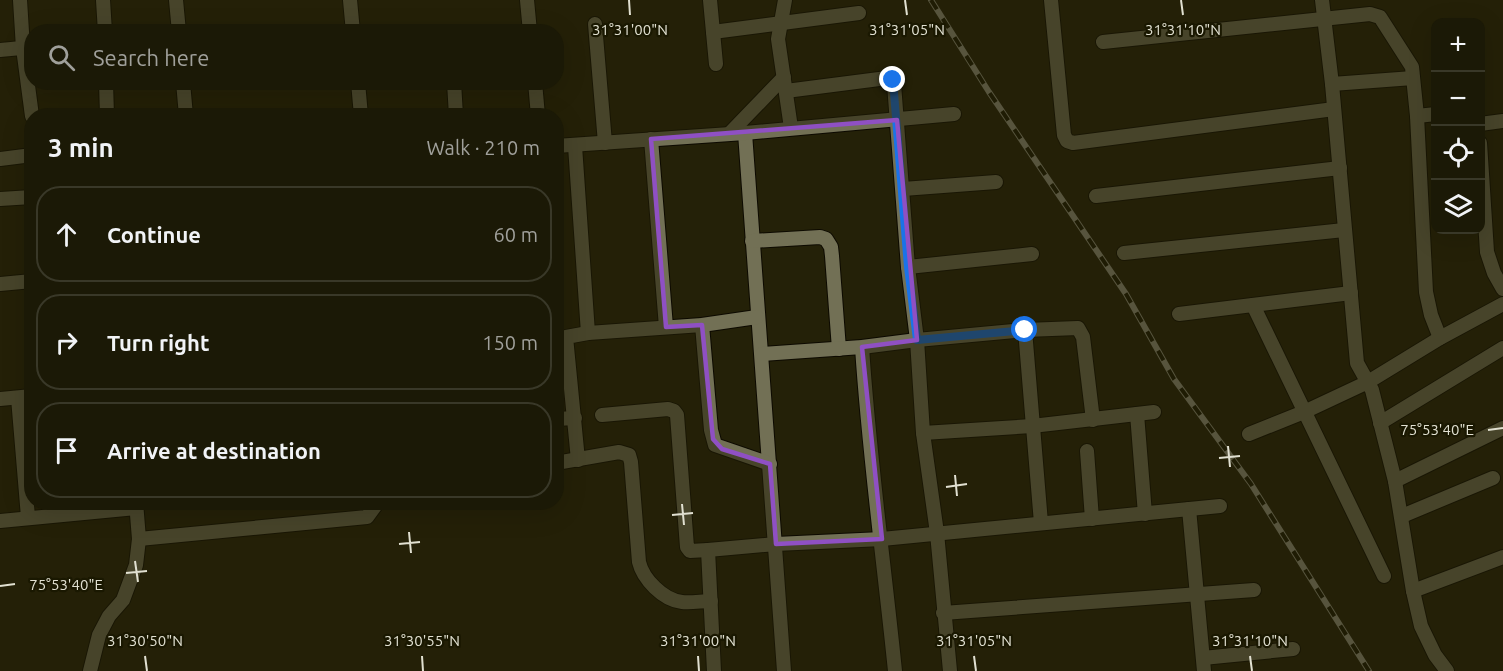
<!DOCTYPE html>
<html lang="en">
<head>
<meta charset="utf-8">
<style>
	body { margin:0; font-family:Ubuntu,sans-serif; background:#242210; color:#f1f3f6 }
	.controls { position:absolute; right:18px; top:18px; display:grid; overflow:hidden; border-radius:12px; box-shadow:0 6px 24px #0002 }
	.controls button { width:54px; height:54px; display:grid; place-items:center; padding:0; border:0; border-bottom:2px solid #393828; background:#1b1906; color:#f1f3f6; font:30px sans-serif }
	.stop { position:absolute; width:18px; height:18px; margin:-14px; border:4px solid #1a73e8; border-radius:50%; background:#fff }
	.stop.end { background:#1a73e8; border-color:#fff; box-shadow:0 2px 6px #0008 }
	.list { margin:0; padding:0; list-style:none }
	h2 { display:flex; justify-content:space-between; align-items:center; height:78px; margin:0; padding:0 24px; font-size:26px }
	h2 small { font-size:20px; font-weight:400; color:#a0a09b }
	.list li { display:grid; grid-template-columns:39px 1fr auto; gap:18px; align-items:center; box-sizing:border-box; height:96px; margin:0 12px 12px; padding:0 12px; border:2px solid #393828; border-radius:24px }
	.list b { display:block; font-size:22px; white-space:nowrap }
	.list em { font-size:20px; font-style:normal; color:#a0a09b }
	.icon { flex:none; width:33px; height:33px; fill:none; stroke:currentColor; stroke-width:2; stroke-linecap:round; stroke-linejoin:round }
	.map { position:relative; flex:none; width:1503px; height:671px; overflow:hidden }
	.search { position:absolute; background:#1b1906; box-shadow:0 6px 24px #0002; left:24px; top:24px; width:540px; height:66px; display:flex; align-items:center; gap:15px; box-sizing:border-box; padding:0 21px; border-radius:24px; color:#a0a09b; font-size:22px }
	.panel { position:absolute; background:#1b1906; box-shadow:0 6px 24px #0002; left:24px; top:108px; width:540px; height:402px; border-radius:24px }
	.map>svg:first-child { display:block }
</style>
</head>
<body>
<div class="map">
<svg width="1503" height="671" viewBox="0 0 1503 671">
	<rect width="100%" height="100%" fill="#242108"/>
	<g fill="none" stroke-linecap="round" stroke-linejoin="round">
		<defs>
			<g id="minor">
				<path d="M20,0L23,48L32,116"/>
				<path d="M103,0L105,32"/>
				<path d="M176,0L179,32"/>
				<path d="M350,0L353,32"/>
				<path d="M527,0L530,32"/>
				<path d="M710,0L716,64"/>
				<path d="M785,0L778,39L791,128"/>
				<path d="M1051,0L1064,135L1067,141L1073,143L1334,109"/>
				<path d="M1322,0L1332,84L1357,363L1372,390L1395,481L1413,591L1421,626L1435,655L1447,671"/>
				<path d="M595,24L605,143"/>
				<path d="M713,32L859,13"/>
				<path d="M1103,42L1370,14L1380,17L1412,67L1417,116L1426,292L1431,315L1440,338"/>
				<path d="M0,50L32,47"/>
				<path d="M106,82L107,116"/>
				<path d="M183,82L186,116"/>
				<path d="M358,82L361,116"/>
				<path d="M454,82L456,116"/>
				<path d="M535,82L538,116"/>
				<path d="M1332,84L1413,78"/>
				<path d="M786,91L887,78H890L894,84L908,267L917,340L923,433L937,533L950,671"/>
				<path d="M1417,116L1436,114"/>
				<path d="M1480,124L1503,121"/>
				<path d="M745,133L784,671"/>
				<path d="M729,134L784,77"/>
				<path d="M651,139L666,327"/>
				<path d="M1480,143L1487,252L1494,273L1503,289"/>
				<path d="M556,146L745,133L954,114"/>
				<path d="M575,146L588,333"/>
				<path d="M0,159L32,155"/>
				<path d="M903,189L996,182"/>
				<path d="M1096,196L1340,168"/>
				<path d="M0,199L32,197"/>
				<path d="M752,241L820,237L826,239L831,247L832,256L839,349"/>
				<path d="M1124,253L1344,230"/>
				<path d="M908,267L1032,254"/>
				<path d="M0,284L32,281"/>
				<path d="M1253,305L1384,576"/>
				<path d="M1179,314L1351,293"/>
				<path d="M702,325L711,430L715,445L770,464"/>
				<path d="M1025,330L1041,523"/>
				<path d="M862,347C869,456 884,563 895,671"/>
				<path d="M762,354L862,347L917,340L1025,330L1078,328L1083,337L1093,420"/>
				<path d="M18,398L28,517"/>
				<path d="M0,399L32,396"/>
				<path d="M1137,414L1145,514"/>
				<path d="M602,415L668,409L674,411L677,415L687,547L690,551L708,550"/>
				<path d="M556,419L575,418"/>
				<path d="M1380,423L1503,348"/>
				<path d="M923,433L1032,426L1154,412"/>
				<path d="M1249,434L1304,412L1368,382L1440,338L1503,304"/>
				<path d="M1087,451L1092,519"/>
				<path d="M578,460L566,337L588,333L702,325L757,317"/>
				<path d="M556,463L619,452L629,455L631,462L639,562C643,579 663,600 682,602C691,603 702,601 711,601"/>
				<path d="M1395,481L1503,428"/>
				<path d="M1189,509L1204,671"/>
				<path d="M1402,516L1493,478"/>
				<path d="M0,521L136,508"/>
				<path d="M139,539L367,517L378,502"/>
				<path d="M1413,591L1503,557"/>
				<path d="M943,613L1254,590"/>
				<path d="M1203,658L1293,649"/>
				<path d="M90,671L99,635L109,616L123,600L136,565L139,539L136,502"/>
				<path d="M714,671L708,550L776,544L882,539L1220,506"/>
			</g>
		</defs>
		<use href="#minor" stroke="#0d0a00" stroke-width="16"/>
		<use href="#minor" stroke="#727055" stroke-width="14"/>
		<defs>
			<path id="rail" d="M931,0L989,92L1126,294L1174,379L1251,484L1369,671"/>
		</defs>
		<use href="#rail" stroke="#94927f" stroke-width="6"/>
		<use href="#rail" stroke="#1a1801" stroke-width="4" stroke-dasharray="11" stroke-linecap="butt"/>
	</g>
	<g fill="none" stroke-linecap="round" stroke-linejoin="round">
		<path stroke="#1a73e8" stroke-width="8" d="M893,80L908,267L917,340L1025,330"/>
	</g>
	<path d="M0 0H1503V671H0ZM897,120L917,340L862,347L882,539L776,544L770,464L722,449L713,439L702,325L666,327L651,139Z" fill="#242108" fill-opacity=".55" fill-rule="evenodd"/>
	<path fill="none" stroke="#8f50c3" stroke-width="4.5" stroke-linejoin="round" d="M897,120L917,340L862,347L882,539L776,544L770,464L722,449L713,439L702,325L666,327L651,139Z"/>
	<path fill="none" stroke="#e1e0d1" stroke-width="2" d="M629,0L630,15M905,0L907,15M1181,0L1183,15M1488,430L1503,428M1228,446L1230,467M1219,458L1240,456M955,475L957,496M946,487L967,484M682,504L684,525M672,515L693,513M409,532L411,553M399,544L420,542M135,561L138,582M126,573L147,571M0,586L15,584M145,656L147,671M422,656L423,671M698,656L699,671M974,656L976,671M1250,656L1252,671"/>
	<g font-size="15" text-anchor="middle" fill="#e1e0d1" stroke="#1a1801" stroke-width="4.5" stroke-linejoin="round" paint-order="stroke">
		<text x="630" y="35">31°31'00"N</text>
		<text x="907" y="35">31°31'05"N</text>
		<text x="1183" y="35">31°31'10"N</text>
		<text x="1437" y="435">75°53'40"E</text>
		<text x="66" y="590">75°53'40"E</text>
		<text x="145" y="646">31°30'50"N</text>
		<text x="422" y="646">31°30'55"N</text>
		<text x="698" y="646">31°31'00"N</text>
		<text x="974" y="646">31°31'05"N</text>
		<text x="1250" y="646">31°31'10"N</text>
	</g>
</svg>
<div class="controls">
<button>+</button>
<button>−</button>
<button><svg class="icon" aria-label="locate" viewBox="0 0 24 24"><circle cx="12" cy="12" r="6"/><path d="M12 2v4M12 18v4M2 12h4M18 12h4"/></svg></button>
<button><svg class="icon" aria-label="layers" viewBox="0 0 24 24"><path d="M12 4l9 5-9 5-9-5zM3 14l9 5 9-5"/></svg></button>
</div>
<div class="stop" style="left:1025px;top:330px"></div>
<div class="stop end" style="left:893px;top:80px"></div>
<div class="search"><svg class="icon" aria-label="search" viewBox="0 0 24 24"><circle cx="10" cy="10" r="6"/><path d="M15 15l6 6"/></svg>Search here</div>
<section class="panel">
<h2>3 min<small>Walk · 210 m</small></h2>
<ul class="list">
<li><svg class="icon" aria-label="ahead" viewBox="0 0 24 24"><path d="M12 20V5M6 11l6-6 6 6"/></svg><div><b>Continue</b></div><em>60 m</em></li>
<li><svg class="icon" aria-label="right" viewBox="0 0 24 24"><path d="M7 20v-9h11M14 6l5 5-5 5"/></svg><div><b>Turn right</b></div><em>150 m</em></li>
<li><svg class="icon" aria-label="arrive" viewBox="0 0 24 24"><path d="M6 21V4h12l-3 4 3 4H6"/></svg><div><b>Arrive at destination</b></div></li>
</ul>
</section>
</div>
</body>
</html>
